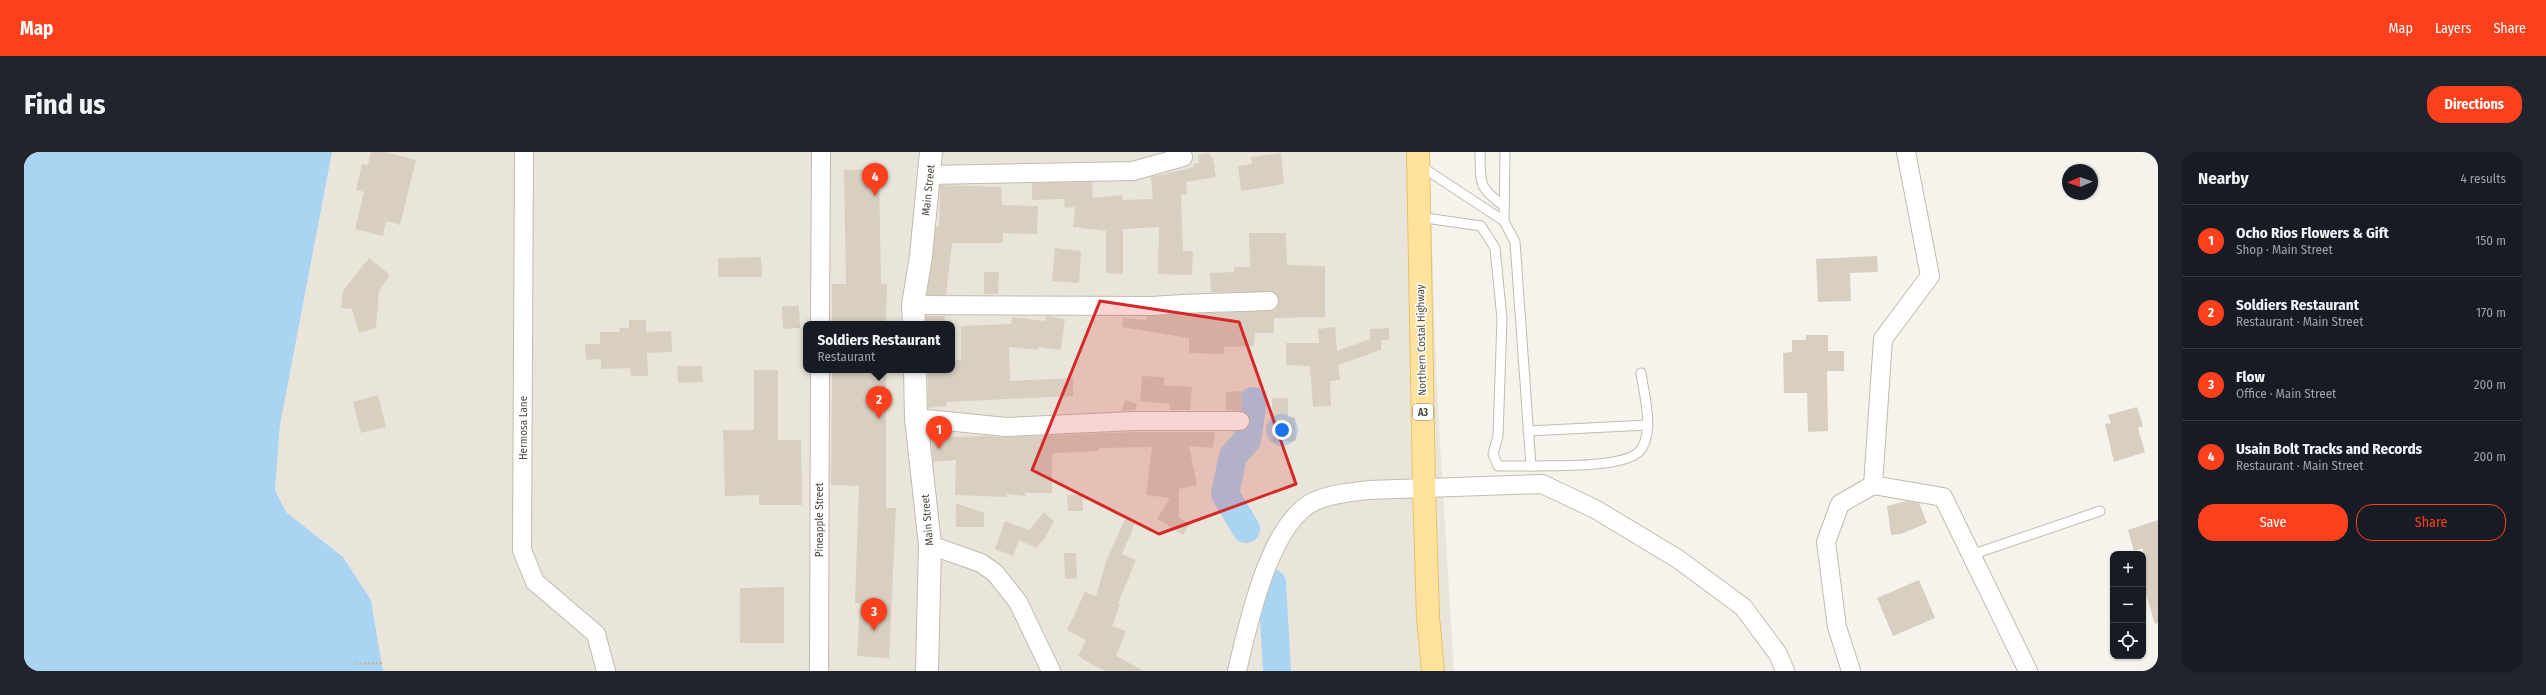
<!DOCTYPE html>
<html lang="en">
<head>
<meta charset="utf-8">
<style>
	body { margin:0; font-family:"Fira Sans Condensed",sans-serif; background:#20242c; color:#f1f3f6 }
	.controls { position:absolute; right:12px; bottom:12px; display:grid; overflow:hidden; border-radius:8px; box-shadow:0 1px 3px #0004 }
	.controls button { width:36px; height:36px; display:grid; place-items:center; padding:0; border:0; border-bottom:1px solid #363941; background:#171b24; color:#f1f3f6; font:20px sans-serif }
	.compass { position:absolute; left:2038px; top:12px; width:36px; height:36px; border-radius:50%; background:#171b24; box-shadow:0 1px 3px #0004; rotate:268deg }
	.you { position:absolute; left:1258px; top:278px; width:14px; height:14px; margin:-10px; border:3px solid #fff; border-radius:50%; background:#1a73e8; box-shadow:0 0 0 6px #1a73e833 }
	.badge { display:grid; place-items:center; width:26px; height:26px; border-radius:50%; background:#fc3f1d; color:#fff; font-size:13px; font-weight:700 }
	.pin { position:absolute; translate:-50% -33px; filter:drop-shadow(0 1px 2px #0008) }
	.pin::after { content:''; position:absolute; top:21px; width:14px; height:12px; background:inherit; clip-path:polygon(0 0,100% 0,50% 100%) }
	.popup { position:absolute; left:779px; top:169px; width:152px; height:52px; box-sizing:border-box; display:grid; place-content:center; border-radius:8px; background:#171b24; filter:drop-shadow(0 1px 3px #0005); font-size:13px; white-space:nowrap; color:#9ea1a6 }
	.popup b { font-size:15px; color:#f1f3f6 }
	.popup::after { content:''; position:absolute; left:50%; top:100%; margin-left:-8px; border:8px solid transparent; border-top-color:#171b24 }
	.list { margin:0; padding:0; list-style:none }
	h2 { display:flex; justify-content:space-between; align-items:center; height:52px; margin:0; padding:0 16px; font-size:17px }
	h2 small { font-size:13px; font-weight:400; color:#9ea1a6 }
	.list li { display:grid; grid-template-columns:26px 1fr auto; gap:12px; align-items:center; box-sizing:border-box; height:72px; padding:0 16px; border-top:1px solid #363941 }
	.list b { display:block; font-size:15px; white-space:nowrap }
	.list p { margin:0; font-size:13px; white-space:nowrap; color:#9ea1a6 }
	.list em { font-size:13px; font-style:normal; color:#9ea1a6 }
	.actions { display:flex; gap:8px; padding:12px 16px }
	.actions a { flex:1; padding:9px 0; border:1px solid #fc3f1d; border-radius:16px; text-align:center; font-size:14px; color:#fc3f1d }
	.actions .main { background:#fc3f1d; color:#fff }
	.icon { flex:none; width:22px; height:22px; fill:none; stroke:currentColor; stroke-width:2; stroke-linecap:round; stroke-linejoin:round }
	.map { position:relative; flex:none; width:2134px; height:519px; overflow:hidden; border-radius:16px }
	header { display:flex; align-items:center; gap:24px; box-sizing:border-box; height:56px; padding:0 20px; background:#fc3f1d; color:#fff }
	header strong { font-size:19px }
	nav { display:flex; gap:22px; margin-inline-start:auto; font-size:14px }
	.intro { display:flex; align-items:center; justify-content:space-between; box-sizing:border-box; height:96px; padding:0 24px }
	h1 { margin:0; font-size:28px }
	.button { padding:10px 18px; border-radius:16px; background:#fc3f1d; color:#fff; font-size:14px; font-weight:700 }
	main { display:flex; gap:24px; padding:0 24px }
	aside { flex:1; background:#171b24; border-radius:16px; box-shadow:0 1px 3px #0004 }
	.map>svg:first-child { display:block }
</style>
</head>
<body>
<header>
<strong>Map</strong>
<nav><a>Map</a><a>Layers</a><a>Share</a></nav>
</header>
<div class="intro"><h1>Find us</h1><a class="button">Directions</a></div>
<main>
<div class="map">
<svg width="2134" height="519" viewBox="0 0 2134 519">
	<rect width="100%" height="100%" fill="#f6f3ec"/>
	<path fill="#eae5da" fill-rule="evenodd" d="M308,0H1405L1413,243L1430,519H359L347,448L319,405L262,360L251,338L256,273ZM782,172H928V218H782Z"/>
	<path fill="#a9d4f2" d="M0,0H308L256,273L251,338L262,360L319,405L347,448L359,519H0Z"/>
	<g fill="none" stroke-linecap="round" stroke-linejoin="round">
		<g stroke="#a9d4f2" stroke-width="28">
			<path d="M1222,377L1201,342L1209,304L1223,288L1229,249"/>
			<path d="M1248,431L1253,519"/>
		</g>
	</g>
	<g fill="#d8cfc1">
		<path d="M347,0H361L392,8L376,73L362,69L359,84L331,77L340,40L332,38L338,12L344,13Z"/>
		<path d="M1186,1L1187,6L1189,5L1192,25L1162,30L1163,42L1157,43L1159,99H1169L1168,123L1134,122L1135,75L1099,77V122L1082,121V79L1049,75L1051,55L1041,56L1040,47L1008,48V31L1068,30L1069,46L1098,43L1099,48L1129,47L1127,25L1170,15L1169,12L1175,11L1174,3Z"/>
		<path d="M1257,1L1260,32L1217,39L1214,14L1228,12L1227,5Z"/>
		<path d="M855,17L857,132H863L862,172H808V132H822L820,18Z"/>
		<path d="M916,33L977,35L978,53L1014,54L1013,82L979,81V91H928L922,143H903L912,75H915Z"/>
		<path d="M1225,81H1262L1263,113L1301,114V165L1250,166V181H1231L1230,194L1200,195V202L1165,201V186L1098,175L1099,166L1123,168V164L1154,163L1166,164V162L1251,158L1255,148L1249,140H1187L1186,121L1210,120V115H1226Z"/>
		<path d="M1031,96L1057,99L1055,131L1028,129Z"/>
		<path d="M1853,104L1854,120L1826,121L1827,149L1794,150L1792,107Z"/>
		<path d="M737,105L738,125H694V106Z"/>
		<path d="M345,106L366,123L355,138L352,176L335,181L328,157L317,156L319,139Z"/>
		<path d="M960,120H975L974,142H960Z"/>
		<path d="M758,154H775L776,176L759,177Z"/>
		<path d="M902,164H921L920,172H902Z"/>
		<path d="M1022,164L1041,167L1037,198L1014,195V198L985,195L986,229L1049,226V244L922,250L923,254L904,256V218H930V208H937V174L987,172L988,165L1021,169Z"/>
		<path d="M605,168H622V180L647,179L648,200L623,201L624,224H607L606,216L577,217V207L562,208L561,192H576V180H596L595,176H605Z"/>
		<path d="M1311,175L1313,199L1346,187V177L1365,176V188H1357V198L1314,213L1316,228L1306,229L1307,254L1289,255L1286,214L1262,213V191H1295L1294,177Z"/>
		<path d="M1782,183H1804V199H1820V219H1803L1804,279L1784,280L1783,241H1760L1759,201L1768,200V188H1782Z"/>
		<path d="M653,214H678L679,230L654,231Z"/>
		<path d="M730,218H754V288H777L778,353H735V343L701,344L699,278H730Z"/>
		<path d="M808,218H862V356H872L865,506L833,504L836,451H831L835,334L807,333Z"/>
		<path d="M1118,224L1140,225V233L1168,235L1166,258H1145L1146,252L1116,249Z"/>
		<path d="M1217,239L1218,259L1202,258V240Z"/>
		<path d="M354,243L362,275L337,281L329,250Z"/>
		<path d="M1248,246H1264V265H1271L1272,289L1249,290Z"/>
		<path d="M1101,248L1113,252L1111,258L1097,259Z"/>
		<path d="M2113,255L2119,274L2114,276L2121,300L2090,310L2081,272L2087,271L2084,263Z"/>
		<path d="M1110,280H1191L1189,296L1165,294L1173,333L1155,337V366L1166,372L1159,383L1133,367L1146,346L1122,343L1128,295L1075,296V299L1031,301L1028,303V341H1000L1002,344L983,342V345L931,343L932,308L909,310L907,286L962,284L982,285Z"/>
		<path d="M1058,342L1059,359H1044L1043,343Z"/>
		<path d="M1883,349L1895,351L1903,371L1877,382L1867,383L1863,354Z"/>
		<path d="M932,351L960,361V375H932Z"/>
		<path d="M1020,360L1030,369L1021,386L1012,396L995,388L989,404L971,397L981,369L1005,378Z"/>
		<path d="M1101,367L1111,372L1098,402L1112,408L1094,451L1096,452L1088,474L1102,479L1092,504L1120,519H1082L1071,514L1054,504L1062,488L1043,478L1061,440L1072,444L1083,407Z"/>
		<path d="M2134,368V471L2131,472L2119,432V396L2110,399L2104,378Z"/>
		<path d="M1040,401H1052L1053,426L1041,427Z"/>
		<path d="M1895,428L1911,466L1869,484L1853,446Z"/>
		<path d="M760,435V491H716V436Z"/>
	</g>
	<g fill="none" stroke-linecap="round" stroke-linejoin="round">
		<defs>
			<g id="service">
				<path d="M1456,0C1457,32 1453,34 1480,54"/>
				<path d="M1395,65L1457,74L1471,96L1478,167L1474,284L1469,302L1474,314H1507L1491,90L1480,69L1395,13"/>
				<path d="M1480,69L1481,0"/>
				<path d="M1504,279L1624,273"/>
				<path d="M1507,314C1530,313 1607,317 1618,296C1630,275 1620,243 1617,221"/>
				<path d="M1947,403L2076,359"/>
			</g>
			<g id="minor">
				<path d="M500,0L498,398L511,430L572,482L582,519"/>
				<path d="M906,23L1109,19L1159,5"/>
				<path d="M889,153L1129,154C1168,150 1206,151 1245,149"/>
				<path d="M796,172L797,0"/>
				<path d="M892,266L982,275L1110,269H1216"/>
				<path d="M1849,333L1859,187L1906,124L1882,0"/>
				<path d="M906,393L957,411L971,421L994,450L1027,519"/>
				<path d="M795,519L796,218"/>
				<path d="M1213,519C1224,473 1245,370 1291,349C1308,342 1327,340 1345,338L1518,332L1571,357L1654,407L1719,455L1754,502L1761,519"/>
				<path d="M1827,519L1813,475L1802,390L1816,352L1849,333L1919,345L2004,519"/>
			</g>
			<g id="tertiary">
				<path d="M890,172L889,153L897,104L907,0"/>
				<path d="M891,218L892,266L906,393L903,519"/>
			</g>
			<path id="primary" d="M1394,0L1400,335L1404,465L1409,519"/>
		</defs>
		<use href="#service" stroke="#c2bbae" stroke-width="11"/>
		<use href="#minor" stroke="#c2bbae" stroke-width="20"/>
		<use href="#tertiary" stroke="#c2bbae" stroke-width="24"/>
		<use href="#primary" stroke="#e6c16a" stroke-width="24"/>
		<path stroke="#c4b79f" stroke-width="2.5" stroke-dasharray="2 2" stroke-linecap="butt" d="M332,512L358,511"/>
		<use href="#service" stroke="#fff" stroke-width="9"/>
		<use href="#minor" stroke="#fff" stroke-width="18"/>
		<use href="#tertiary" stroke="#fff" stroke-width="22"/>
		<use href="#primary" stroke="#ffe39c" stroke-width="22"/>
	</g>
	<path fill="#d62828" fill-opacity="0.2" stroke="#d62828" stroke-width="3" stroke-linejoin="round" d="M1076,149L1215,170L1272,332L1135,382L1008,318Z"/>
	<g text-anchor="middle" stroke-width="3" stroke-linejoin="round" paint-order="stroke">
		<rect fill="#fff" stroke="#817c74" stroke-width="1" x="1389" y="252" width="20" height="16" rx="3"/>
		<g font-size="10" font-weight="bold" fill="#4b4439">
			<text x="1399" y="264">A3</text>
		</g>
		<g font-size="11" fill="#4b4439" stroke="#fff">
			<text transform="translate(904 38) rotate(-84)" y="4">Main Street</text>
			<text transform="translate(1397 188) rotate(-91)" y="4">Northern Costal Highway</text>
			<text transform="translate(499 276) rotate(-90)" y="4">Hermosa Lane</text>
			<text transform="translate(795 368) rotate(-90)" y="4">Pineapple Street</text>
			<text transform="translate(903 368) rotate(-95)" y="4">Main Street</text>
		</g>
	</g>
</svg>
<div class="controls">
<button>+</button>
<button>−</button>
<button><svg class="icon" aria-label="locate" viewBox="0 0 24 24"><circle cx="12" cy="12" r="6"/><path d="M12 2v4M12 18v4M2 12h4M18 12h4"/></svg></button>
</div>
<svg class="compass" viewBox="-18 -18 36 36"><path d="M0-13l5 13h-10z" fill="#e53935"/><path d="M0 13l5-13h-10z" fill="#9ea1a6"/></svg>
<div class="you"></div>
<div class="pin badge" style="left:915px;top:297px">1</div>
<div class="pin badge" style="left:855px;top:267px">2</div>
<div class="popup"><b>Soldiers Restaurant</b>Restaurant</div>
<div class="pin badge" style="left:850px;top:479px">3</div>
<div class="pin badge" style="left:851px;top:44px">4</div>
</div>
<aside>
<h2>Nearby<small>4 results</small></h2>
<ul class="list">
<li><span class="badge">1</span><div><b>Ocho Rios Flowers &amp; Gift</b><p>Shop · Main Street</p></div><em>150 m</em></li>
<li><span class="badge">2</span><div><b>Soldiers Restaurant</b><p>Restaurant · Main Street</p></div><em>170 m</em></li>
<li><span class="badge">3</span><div><b>Flow</b><p>Office · Main Street</p></div><em>200 m</em></li>
<li><span class="badge">4</span><div><b>Usain Bolt Tracks and Records</b><p>Restaurant · Main Street</p></div><em>200 m</em></li>
</ul>
<div class="actions"><a class="main">Save</a><a>Share</a></div>
</aside>
</main>
</body>
</html>
